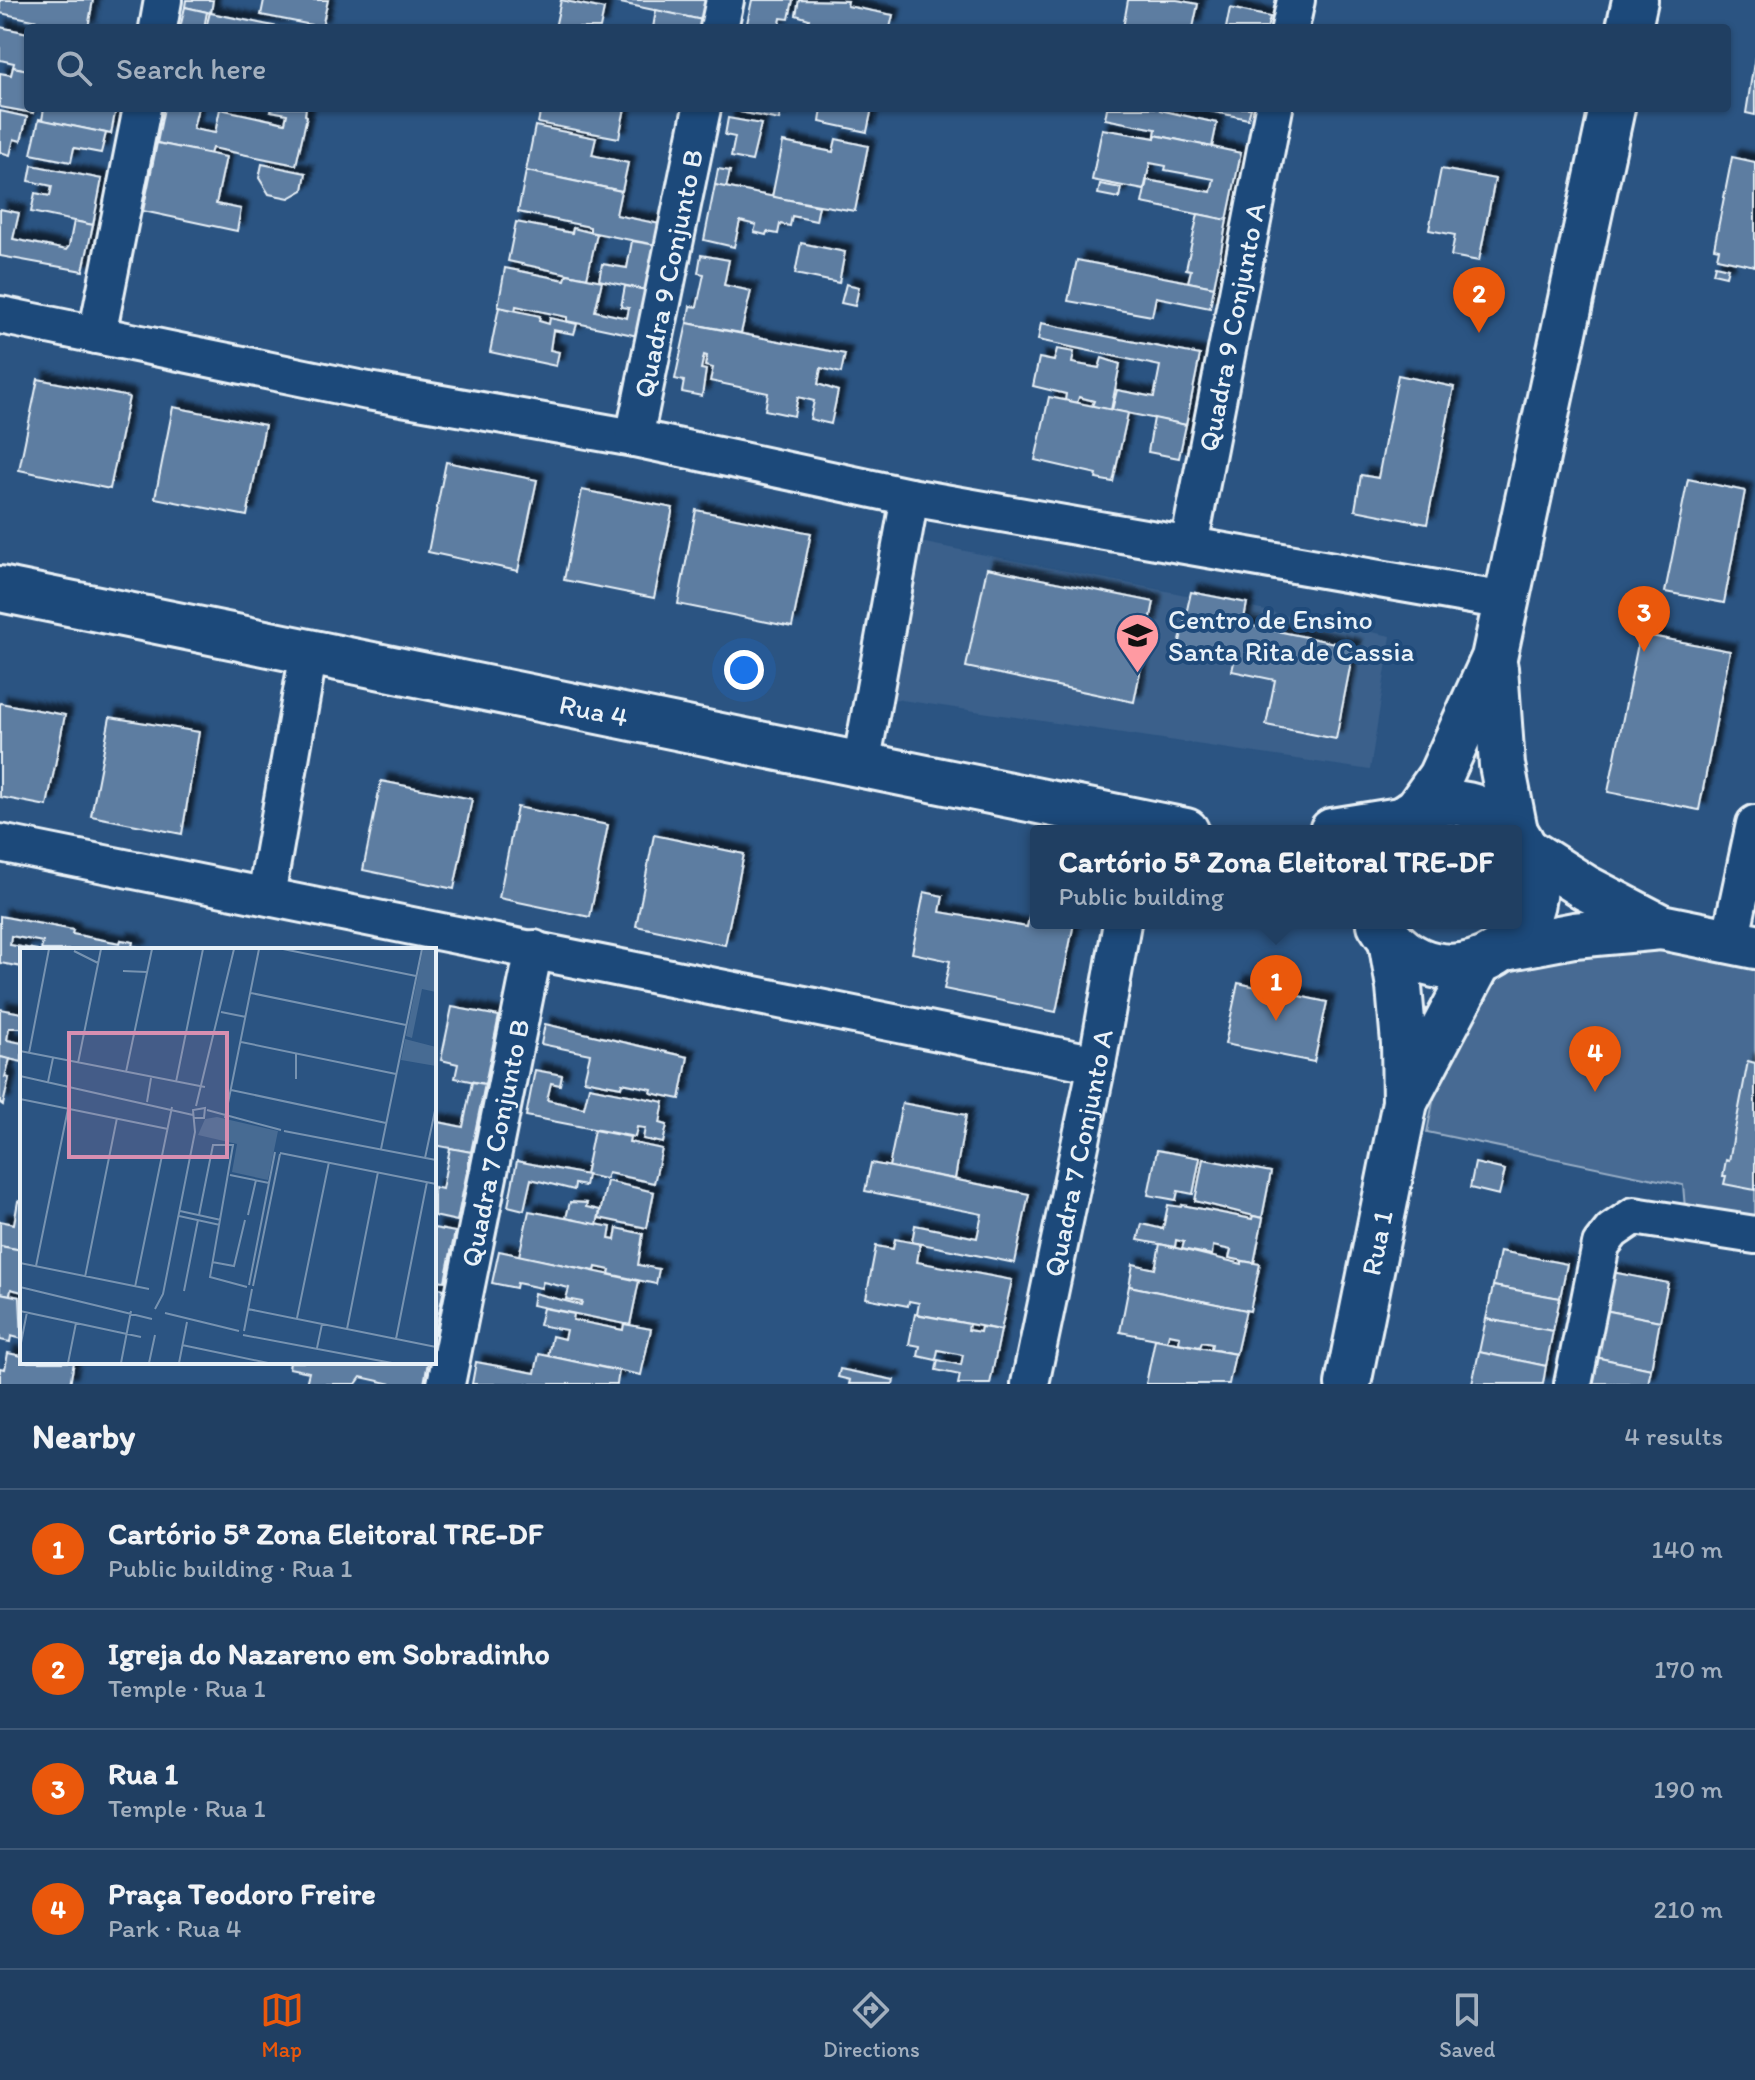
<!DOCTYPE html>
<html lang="en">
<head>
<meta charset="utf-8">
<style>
	body { margin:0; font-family:Itim,sans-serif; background:#284668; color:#f1f3f6 }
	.you { position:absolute; left:744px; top:670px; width:28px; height:28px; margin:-20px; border:6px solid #fff; border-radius:50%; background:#1a73e8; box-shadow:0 0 0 12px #1a73e833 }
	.badge { display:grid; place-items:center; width:52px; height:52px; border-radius:50%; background:#ea580c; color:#fff; font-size:26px; font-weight:700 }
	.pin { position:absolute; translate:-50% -66px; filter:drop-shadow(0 2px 4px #0008) }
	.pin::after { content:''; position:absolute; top:42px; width:28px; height:24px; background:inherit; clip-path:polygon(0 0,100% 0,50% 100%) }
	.popup { position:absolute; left:1030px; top:825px; width:492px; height:104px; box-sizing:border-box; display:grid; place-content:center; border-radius:8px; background:#203f62; filter:drop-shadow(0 2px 6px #0005); font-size:26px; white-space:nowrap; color:#a2afbe }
	.popup b { font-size:30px; color:#f1f3f6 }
	.popup::after { content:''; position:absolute; left:50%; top:100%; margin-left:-16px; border:16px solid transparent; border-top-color:#203f62 }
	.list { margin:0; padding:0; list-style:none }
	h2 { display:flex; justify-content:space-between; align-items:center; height:104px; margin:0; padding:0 32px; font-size:34px }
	h2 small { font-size:26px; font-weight:400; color:#a2afbe }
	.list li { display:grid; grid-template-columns:52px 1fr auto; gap:24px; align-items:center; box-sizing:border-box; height:120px; padding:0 32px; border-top:2px solid #3d5877 }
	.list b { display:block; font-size:30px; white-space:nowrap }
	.list p { margin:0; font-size:26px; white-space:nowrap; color:#a2afbe }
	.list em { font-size:26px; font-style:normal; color:#a2afbe }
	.icon { flex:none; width:44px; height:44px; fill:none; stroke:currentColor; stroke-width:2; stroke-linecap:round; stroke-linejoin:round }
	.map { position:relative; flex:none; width:1755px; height:1384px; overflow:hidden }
	.search { position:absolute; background:#203f62; box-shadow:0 2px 6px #0004; left:24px; right:24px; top:24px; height:88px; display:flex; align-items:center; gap:20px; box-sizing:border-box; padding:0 28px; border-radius:8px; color:#a2afbe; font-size:30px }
	.sheet { height:584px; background:#203f62 }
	nav { display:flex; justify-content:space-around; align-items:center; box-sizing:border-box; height:112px; border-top:2px solid #3d5877; background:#203f62; font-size:22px; color:#a2afbe }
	nav a { display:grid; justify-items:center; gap:4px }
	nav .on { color:#ea580c }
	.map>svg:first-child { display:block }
</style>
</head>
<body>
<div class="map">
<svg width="1755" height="1384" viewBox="0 0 1755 1384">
	<defs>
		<filter id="shadow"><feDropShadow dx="7" dy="-7" stdDeviation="2" flood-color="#0009"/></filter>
	</defs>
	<rect width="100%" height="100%" fill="#2b5482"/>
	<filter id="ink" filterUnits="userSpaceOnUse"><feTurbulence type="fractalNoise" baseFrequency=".0125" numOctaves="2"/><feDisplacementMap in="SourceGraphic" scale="16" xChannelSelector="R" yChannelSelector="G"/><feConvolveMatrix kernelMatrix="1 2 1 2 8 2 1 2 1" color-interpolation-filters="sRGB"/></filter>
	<g filter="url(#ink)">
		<path fill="#3a608b" d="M915,541L1391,636L1370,770L888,698Z"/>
		<path fill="#476b93" stroke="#98aec6" stroke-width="2" d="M1568,940L1755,954V1220L1685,1208L1683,1185L1427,1132L1443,1052L1507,960Z"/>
		<g fill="#5d7da1" stroke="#e8f1f8" stroke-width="2" filter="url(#shadow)">
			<path d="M0,0H93L88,28H51L52,24L0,13Z"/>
			<path d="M186,0H213L211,13L185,7Z"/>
			<path d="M264,0H328L322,27L261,15Z"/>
			<path d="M561,0L604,9L600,28H555Z"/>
			<path d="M606,0H706L702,20Z"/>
			<path d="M752,0H793L789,19L781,18L779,28H746Z"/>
			<path d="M799,0L848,1L847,6L893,15L890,28H807L809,19L796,15Z"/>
			<path d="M1128,0H1177L1198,4L1193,28H1123Z"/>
			<path d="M185,7L207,12L204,28H180Z"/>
			<path d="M1230,8L1270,17L1267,28H1226Z"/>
			<path d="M656,10L702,20L700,28H653Z"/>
			<path d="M210,12L211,13L283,28H206Z"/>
			<path d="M0,27L28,33V70L13,67L14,63L0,60Z"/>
			<path d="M1755,56V115L1746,113Z"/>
			<path d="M13,67L28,70V108H34L33,113L0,107V73L11,75Z"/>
			<path d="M44,108H116L111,134L42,120Z"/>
			<path d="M164,108H198L193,129L215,133L220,109L285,123L287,114L271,111L272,108H306L305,115L307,116L296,165L212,148L210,154L157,143Z"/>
			<path d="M541,108H625L619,138L538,123Z"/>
			<path d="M741,108H781L779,120L740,112Z"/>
			<path d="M822,108H872L867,132L820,122Z"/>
			<path d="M1107,108H1161L1160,110L1217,123L1212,147L1155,135L1156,129L1105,119Z"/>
			<path d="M1196,108H1251L1248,119Z"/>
			<path d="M0,111L27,117L21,141L14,139L10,155L0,152Z"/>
			<path d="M728,118L761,124L752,161L731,157L735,137L725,135Z"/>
			<path d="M39,119L106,133L101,153L74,148L71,162L31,154Z"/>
			<path d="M535,126L596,138L592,155L628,163L622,191L526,171Z"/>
			<path d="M1102,129L1155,138V135L1241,153L1227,220L1142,203L1147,180L1211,192L1214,179L1165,170L1166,166L1150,163L1144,190L1092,180Z"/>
			<path d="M836,139L868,146L855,211L772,197L783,142L833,152Z"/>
			<path d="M157,143L226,157L216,204L241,209L237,231L143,211Z"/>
			<path d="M1732,157L1755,162V266L1717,258L1719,249L1714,248Z"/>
			<path d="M262,164L306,173L303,190L289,198L269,194L259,178Z"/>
			<path d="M32,165L102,179L93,225L31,212L35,193L50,196L52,186L29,181Z"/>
			<path d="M718,169L730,171L726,188L715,185Z"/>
			<path d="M1441,169L1495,179L1479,261L1451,256L1455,235L1429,230Z"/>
			<path d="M526,171L621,191L616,215L660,224L656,245L590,232V227L518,212Z"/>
			<path d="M1100,184L1121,188L1119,198L1098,194Z"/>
			<path d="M715,185L819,206L816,221L792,216L790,226L780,224L778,234L767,232L766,235L754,232L756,225L740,221L734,247L704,240Z"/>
			<path d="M0,209L19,213L13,239L66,250L69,246L74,221L93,225L83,271L0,256Z"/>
			<path d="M1198,214L1227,220L1214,287L1188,282L1191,270L1186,269Z"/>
			<path d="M516,222L572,233L573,228L597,234L587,278L508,261Z"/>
			<path d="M632,241L656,245L646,290L599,280L602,264L627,268Z"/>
			<path d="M801,243L845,252L839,283L795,274Z"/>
			<path d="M701,255L729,260L724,285L751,291L741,333L687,323L690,306L697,307L704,274L698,273Z"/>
			<path d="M1077,260L1214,287L1210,308L1156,297L1152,316L1068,301Z"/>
			<path d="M1715,265L1728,268L1726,276L1713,273Z"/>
			<path d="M505,268L565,280L567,274L602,281L595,311L627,318L629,308L621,307L625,286L646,290L638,336L567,321V317L516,306L515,311L498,307Z"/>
			<path d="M846,284L859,287L855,306L841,303Z"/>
			<path d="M499,307L540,316L539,321L549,324L550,318L577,324L574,334L553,330L550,350L559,352L556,366L490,352Z"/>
			<path d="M687,323L845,354L841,373L821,368L818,384L838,391L831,424L810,419L814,401L798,397L794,416L765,410L768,393L710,381L713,368L705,366L707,356L704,355L701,369L706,370L702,396L682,392L684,381L675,379Z"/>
			<path d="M1041,323L1200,355L1186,425L1112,410L1117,390L1154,397L1160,366L1038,340Z"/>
			<path d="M1057,349L1074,352L1072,363L1099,368L1102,358L1120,364L1111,410L1092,406L1094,401L1079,397L1077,403L1065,401L1066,394L1033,386L1039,358L1054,361Z"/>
			<path d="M1398,375L1454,387L1427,524L1355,510L1361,475L1378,478Z"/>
			<path d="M38,379L129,397L110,489L19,470Z"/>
			<path d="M1049,397L1128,413L1113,482L1096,479L1097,474L1035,460Z"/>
			<path d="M173,407L265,425L247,516L155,498Z"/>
			<path d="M1154,418L1186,425L1179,458L1148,452Z"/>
			<path d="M446,462L537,480L518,571L428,552Z"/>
			<path d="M1688,479L1745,491L1724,603L1665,592Z"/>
			<path d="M582,490L673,508L654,598L564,580Z"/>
			<path d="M696,510L811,533L792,627L678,604Z"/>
			<path d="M987,568L1154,602L1134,702L966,667Z"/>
			<path d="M1191,592L1247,603L1243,624L1354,647L1336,739L1266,725L1275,680L1232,671L1235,658L1179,646Z"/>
			<path d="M1640,634L1730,651L1699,810L1608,792Z"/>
			<path d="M0,703L65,715L47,806L0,797Z"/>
			<path d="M110,717L199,732L182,834L91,816Z"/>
			<path d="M381,781L472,799L454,889L363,870Z"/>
			<path d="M517,807L608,825L590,917L499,898Z"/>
			<path d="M654,835L744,854L725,945L636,926Z"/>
			<path d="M924,892L943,896L940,912L1027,927L1030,913L1036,914V923H1074L1056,1012L944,989L950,961L912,953Z"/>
			<path d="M0,916L73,930L72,934L120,943L121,940L133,942L132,946L139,947V950H41L43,942L11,936L10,945L38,950H22V967L0,963Z"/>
			<path d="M1238,983L1327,1002L1314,1062L1225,1044Z"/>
			<path d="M452,1007L499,1016L485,1084L455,1078L458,1064L441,1060Z"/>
			<path d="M0,1009L22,1013V1028H9L7,1040L22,1043V1062L0,1057Z"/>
			<path d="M545,1024L688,1057L680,1099L651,1093L652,1089L622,1083L621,1087L584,1080L590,1054L541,1044Z"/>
			<path d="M0,1057L10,1059L5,1077L9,1078L3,1105L0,1103Z"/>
			<path d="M1748,1061L1755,1063V1190L1724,1184L1726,1176H1723L1726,1160L1729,1161Z"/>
			<path d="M535,1070L562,1075L560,1085L551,1083L547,1100L584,1108L589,1087L664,1102L660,1123L667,1125L663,1143L643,1139L645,1128L637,1127L635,1137L526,1116Z"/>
			<path d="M472,1082L485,1084L471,1152L434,1145V1121L463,1127Z"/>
			<path d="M902,1103L966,1115L955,1179L889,1167Z"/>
			<path d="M594,1130L630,1137L629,1142L662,1149L654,1183L608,1173L606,1179L585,1175Z"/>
			<path d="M450,1148L471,1152L457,1221L434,1216V1187L442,1189Z"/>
			<path d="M1157,1150L1200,1158L1193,1194L1178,1191L1176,1200L1148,1195Z"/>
			<path d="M1203,1159L1271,1172L1262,1218L1195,1201Z"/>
			<path d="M517,1161L587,1175L585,1186L575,1184L574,1190L531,1179L524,1210L508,1206Z"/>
			<path d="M871,1163L1029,1194L1015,1263L912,1242L915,1225L977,1238L982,1214L865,1191Z"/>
			<path d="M1475,1163L1505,1170L1499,1195L1470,1188Z"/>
			<path d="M607,1181L654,1192L647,1228L599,1218Z"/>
			<path d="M18,1201L22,1202V1250L0,1246V1221L14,1224Z"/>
			<path d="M570,1202L587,1203L586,1207L600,1210L597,1225L566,1218Z"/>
			<path d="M1168,1205L1181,1207L1182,1205L1252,1219L1253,1216L1263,1218L1254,1263L1229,1258L1231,1250L1213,1246L1212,1255L1182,1249L1184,1242L1176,1240L1175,1247L1138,1240L1142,1224L1163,1229Z"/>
			<path d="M529,1211L611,1227L609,1239L615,1240L617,1228L643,1234L638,1265L659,1269L656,1284L609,1274L610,1270L596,1267L595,1271L519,1256Z"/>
			<path d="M434,1228L455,1232L445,1281L436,1280L435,1287Z"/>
			<path d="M895,1239L920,1244L917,1262L1012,1280L1001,1330L917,1314L919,1303L909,1301L908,1306L866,1298L876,1246L893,1249Z"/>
			<path d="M1160,1244L1242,1264V1261L1260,1264L1250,1311L1129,1286L1133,1264L1155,1269Z"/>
			<path d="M0,1246L22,1250V1292L11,1289L10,1295L0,1293Z"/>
			<path d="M499,1251L639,1281L630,1325L532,1305L534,1293L581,1305L582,1302L566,1299L569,1288L543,1282L541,1288L517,1283L516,1288L492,1283Z"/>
			<path d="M1500,1251L1567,1264L1560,1298L1493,1286Z"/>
			<path d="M1612,1272L1668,1283L1660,1321L1604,1310Z"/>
			<path d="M1129,1286L1246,1310L1236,1354L1211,1349L1212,1344L1202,1342L1200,1347L1179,1343L1180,1336L1169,1334L1167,1341L1120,1332Z"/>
			<path d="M1493,1286L1560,1298L1553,1331L1486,1319Z"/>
			<path d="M434,1287L444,1289L434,1335Z"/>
			<path d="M0,1293L20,1297L22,1339L11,1336L10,1342L0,1340Z"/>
			<path d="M543,1308L574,1314L573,1320L623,1330L624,1324L651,1329L641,1375L548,1356L552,1336L564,1339L566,1330L539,1325Z"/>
			<path d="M1604,1310L1660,1321L1651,1369L1595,1357Z"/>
			<path d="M915,1314L969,1324L968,1330L980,1332L981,1327L1001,1330L990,1384H958L960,1375L936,1370L938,1360L961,1365L963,1355L938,1350L936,1360L918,1356L920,1346L909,1344Z"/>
			<path d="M1486,1319L1553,1331L1546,1366L1479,1352Z"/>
			<path d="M1155,1339L1235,1354L1229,1384H1146Z"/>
			<path d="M1479,1352L1546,1366L1543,1384H1472Z"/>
			<path d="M8,1353L22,1356V1362H74L70,1384H0V1368L5,1369Z"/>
			<path d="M539,1354L619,1371L617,1384H472L476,1362L535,1373Z"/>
			<path d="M1595,1357L1651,1369L1648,1384L1590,1383Z"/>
			<path d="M290,1362H428L424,1384H392L361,1377L356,1384H306L309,1372L289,1368Z"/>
			<path d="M840,1369L894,1380L893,1384H849L850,1380L838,1377Z"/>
		</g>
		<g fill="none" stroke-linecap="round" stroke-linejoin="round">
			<defs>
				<g id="minor">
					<path d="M158,28L163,0"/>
					<path d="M719,28L725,0"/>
					<path d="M1290,28L1296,0"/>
					<path d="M0,315L368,391L634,438L910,497L1505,601"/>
					<path d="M97,335L142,108"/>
					<path id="s1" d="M634,438L702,108"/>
					<path id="s2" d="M1189,545L1274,108"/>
					<path d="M861,765L910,497"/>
					<path d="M0,843L1097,1064"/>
					<path d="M266,896L309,652"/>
					<path d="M1730,941L1755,824"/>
					<path id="s3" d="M446,1384L534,949"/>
					<path id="s4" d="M1030,1384L1097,1064L1122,923"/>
					<path d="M1573,1384L1601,1245L1612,1231L1634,1216L1755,1235"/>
				</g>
				<g id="tertiary">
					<path d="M1629,28L1635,0"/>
					<path id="s5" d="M0,589L1186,831"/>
					<path d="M1495,668L1502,765L1515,831"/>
					<path d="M1416,811L1440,777L1494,658L1612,108"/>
					<path d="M1332,831L1400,820"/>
					<path d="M1390,831C1428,790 1476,797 1515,831"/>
					<path d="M1528,851L1586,888L1661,927L1755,946"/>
					<path d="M1380,924C1438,1021 1584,936 1516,833"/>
					<path d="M1505,948L1574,935L1661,927"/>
					<path d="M1406,1100L1479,962"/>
					<path id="s6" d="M1348,1384L1405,1102L1404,1043L1399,987L1391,940"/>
				</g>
			</defs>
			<use href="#minor" stroke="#e8f1f8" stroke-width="42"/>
			<use href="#tertiary" stroke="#e8f1f8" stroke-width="50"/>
			<use href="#minor" stroke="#1f4a7a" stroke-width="36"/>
			<use href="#tertiary" stroke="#1f4a7a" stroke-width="44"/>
		</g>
	</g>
	<defs>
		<symbol id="school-pin" viewBox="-11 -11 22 30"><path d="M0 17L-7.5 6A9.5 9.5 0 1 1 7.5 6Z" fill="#ff9aa2" stroke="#1f4a7a"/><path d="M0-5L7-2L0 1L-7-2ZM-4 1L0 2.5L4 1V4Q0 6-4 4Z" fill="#111"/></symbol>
	</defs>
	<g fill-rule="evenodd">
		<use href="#school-pin" x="1112" y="610" width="51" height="69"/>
	</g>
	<g text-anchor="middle" stroke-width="8" stroke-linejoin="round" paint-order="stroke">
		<g font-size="28" fill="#e8f1f8" stroke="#1f4a7a">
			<text dy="10" stroke="none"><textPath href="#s1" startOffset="168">Quadra 9 Conjunto B</textPath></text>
			<text dy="10" stroke="none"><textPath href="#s2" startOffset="222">Quadra 9 Conjunto A</textPath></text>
			<text dy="10" stroke="none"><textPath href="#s5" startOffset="606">Rua 4</textPath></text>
			<text dy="10" stroke="none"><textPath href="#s3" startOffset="246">Quadra 7 Conjunto B</textPath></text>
			<text dy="10" stroke="none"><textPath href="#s4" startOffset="236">Quadra 7 Conjunto A</textPath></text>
			<text dy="10" stroke="none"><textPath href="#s6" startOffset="144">Rua 1</textPath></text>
		</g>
		<g font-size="28" fill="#e8f1f8" stroke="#1f4a7a" text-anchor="start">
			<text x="1168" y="629">Centro de Ensino<tspan x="1168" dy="32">Santa Rita de Cassia</tspan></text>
		</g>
	</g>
	<g transform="translate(20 948)">
		<rect width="416" height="416" fill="#2b5482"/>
		<path d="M403,1H416V44L402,41L392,90L386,88ZM385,91L416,99V118L381,112ZM197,169L258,183L248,232L212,224L217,196L178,187L185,171Z" fill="#476b93"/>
		<path fill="none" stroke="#7793b1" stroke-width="2" d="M263,1L396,28M54,3L78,15M103,23L127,24M231,45L386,77M201,64L226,69M221,94L376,126M0,103L185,139M9,105L29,1M58,115L81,1M106,124L132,1M0,128L173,167M276,131V105M28,134L33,110M156,134L183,1M211,142L366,175M0,151L148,181M127,154L131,130M176,158L214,1M187,162L261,182M205,170L239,1M264,183L416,212M361,201L402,1M260,205L416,236M405,210L416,158M210,227L249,235M160,263L201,272M179,267L193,197H213L190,329L227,339M228,267L236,232M159,268L200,277M192,314L214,318L225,272M0,315L129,341M16,318L48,161M65,329L97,170M229,337L255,204M233,338L260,206M0,339L132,371M115,339L152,159M164,343L178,272M135,361L143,346L175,184L173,162L185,160L184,170H174M228,361L416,399M0,363L121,389M145,365L219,383M277,370L309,214M327,381L358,224M224,383L232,341M223,387L372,415M376,391L407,234M162,397L248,415M0,400L7,364M297,400L302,376M48,415L56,375M101,415L111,363M129,415L135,387M159,415L167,374"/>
		<path fill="#d78fb1" fill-opacity="0.15" stroke="#d78fb1" stroke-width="4" d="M49,85H207V209H49Z"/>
		<rect width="416" height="416" fill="none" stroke="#e8f1f8" stroke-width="4"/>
	</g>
</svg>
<div class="you"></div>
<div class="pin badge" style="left:1276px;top:1021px">1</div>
<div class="popup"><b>Cartório 5ª Zona Eleitoral TRE-DF</b>Public building</div>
<div class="pin badge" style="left:1479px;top:333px">2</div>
<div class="pin badge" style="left:1644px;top:652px">3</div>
<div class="pin badge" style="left:1595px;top:1092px">4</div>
<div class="search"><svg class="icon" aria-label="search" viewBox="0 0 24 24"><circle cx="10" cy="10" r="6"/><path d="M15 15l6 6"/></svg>Search here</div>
</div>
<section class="sheet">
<h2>Nearby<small>4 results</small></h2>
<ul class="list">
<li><span class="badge">1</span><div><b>Cartório 5ª Zona Eleitoral TRE-DF</b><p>Public building · Rua 1</p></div><em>140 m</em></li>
<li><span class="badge">2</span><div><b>Igreja do Nazareno em Sobradinho</b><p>Temple · Rua 1</p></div><em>170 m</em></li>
<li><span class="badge">3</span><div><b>Rua 1</b><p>Temple · Rua 1</p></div><em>190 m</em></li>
<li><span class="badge">4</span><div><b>Praça Teodoro Freire</b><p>Park · Rua 4</p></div><em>210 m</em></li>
</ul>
</section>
<nav>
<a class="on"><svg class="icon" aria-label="map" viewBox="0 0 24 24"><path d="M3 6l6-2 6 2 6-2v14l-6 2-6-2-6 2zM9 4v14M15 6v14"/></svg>Map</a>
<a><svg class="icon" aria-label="directions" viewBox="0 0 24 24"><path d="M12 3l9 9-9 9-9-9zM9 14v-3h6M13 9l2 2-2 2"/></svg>Directions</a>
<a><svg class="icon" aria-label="saved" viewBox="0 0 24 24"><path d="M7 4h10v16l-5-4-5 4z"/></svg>Saved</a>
</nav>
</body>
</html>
